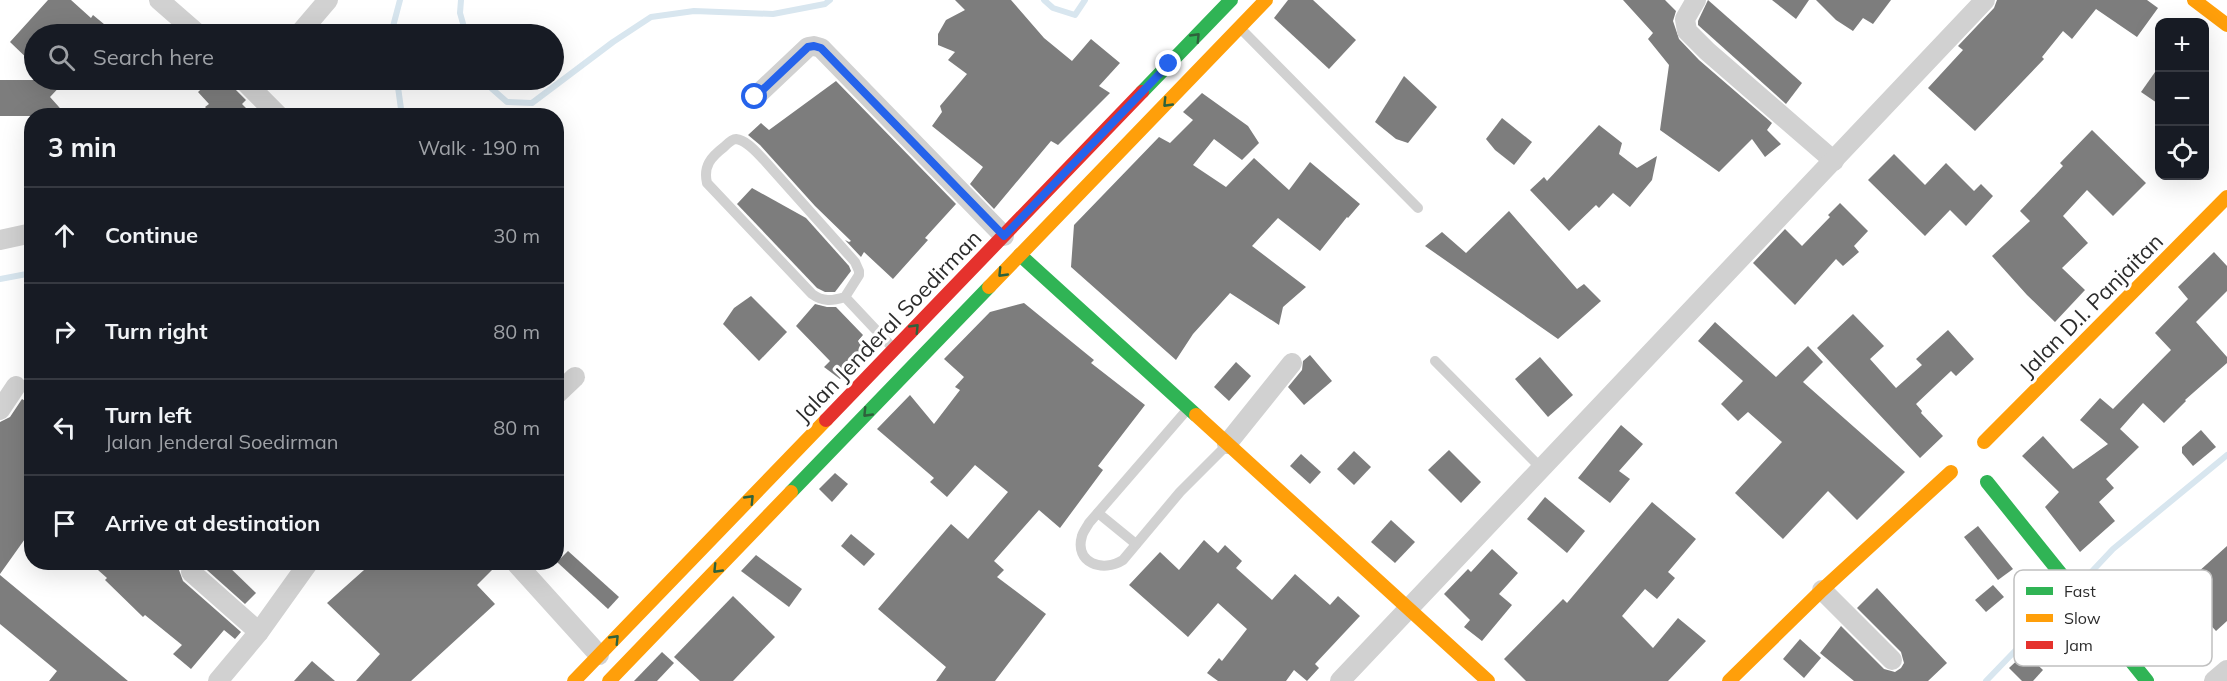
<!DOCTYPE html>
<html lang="en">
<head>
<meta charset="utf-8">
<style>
	body { margin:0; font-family:Mulish,sans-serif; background:#20242c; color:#f1f3f6 }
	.controls { position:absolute; right:18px; top:18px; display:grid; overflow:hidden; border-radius:12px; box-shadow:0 6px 24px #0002 }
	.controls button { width:54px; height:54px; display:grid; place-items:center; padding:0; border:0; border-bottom:2px solid #363941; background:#171b24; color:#f1f3f6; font:30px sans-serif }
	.stop { position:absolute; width:18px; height:18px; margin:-14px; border:4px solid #2563eb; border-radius:50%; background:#fff }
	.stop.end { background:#2563eb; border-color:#fff; box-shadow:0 2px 6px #0008 }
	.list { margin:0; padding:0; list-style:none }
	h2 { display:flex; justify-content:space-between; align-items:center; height:78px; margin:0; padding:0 24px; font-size:26px }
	h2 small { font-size:20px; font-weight:400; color:#9ea1a6 }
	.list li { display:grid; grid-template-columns:39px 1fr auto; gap:18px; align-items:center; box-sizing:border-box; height:96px; padding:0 24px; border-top:2px solid #363941 }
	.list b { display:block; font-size:22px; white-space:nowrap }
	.list p { margin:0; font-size:20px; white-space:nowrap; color:#9ea1a6 }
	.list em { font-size:20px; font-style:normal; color:#9ea1a6 }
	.icon { flex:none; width:33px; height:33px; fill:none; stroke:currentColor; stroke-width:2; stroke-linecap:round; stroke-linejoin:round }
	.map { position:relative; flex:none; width:2227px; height:681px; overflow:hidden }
	.search { position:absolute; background:#171b24; box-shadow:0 6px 24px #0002; left:24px; top:24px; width:540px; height:66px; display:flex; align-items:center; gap:15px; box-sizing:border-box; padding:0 21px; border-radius:33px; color:#9ea1a6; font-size:22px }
	.panel { position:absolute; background:#171b24; box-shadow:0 6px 24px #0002; left:24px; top:108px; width:540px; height:462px; border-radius:24px }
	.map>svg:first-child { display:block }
</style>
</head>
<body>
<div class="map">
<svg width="2227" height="681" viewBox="0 0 2227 681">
	<rect width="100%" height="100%" fill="#fff"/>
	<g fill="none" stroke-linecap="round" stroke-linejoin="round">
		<g stroke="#d8e6ef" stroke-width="6">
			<path d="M461,0L460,13L466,34"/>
			<path d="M1044,0L1053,8L1075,15L1085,0"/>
			<path d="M391,34L400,0"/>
			<path d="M397,80L402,116"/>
			<path d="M482,80L507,102L532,103L613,42L651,17L694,11L773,14L825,4L830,0"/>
			<path d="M0,279L32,273"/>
			<path d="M2080,584L2113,549L2227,455"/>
			<path d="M1986,681L2067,597"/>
		</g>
	</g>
	<g fill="#7d7d7d">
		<path d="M48,0H71L91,18L93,15L116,34H34V65L10,42Z"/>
		<path d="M955,0H1011L1044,38L1072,61L1091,39L1120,63L1099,86L1110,93L1058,145L1051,141L994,209L970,184L983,167L932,126L942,112L940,106L967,74L948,60L955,52L938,45V34L946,20L965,10Z"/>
		<path d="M1288,0H1313L1356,40L1329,69L1274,18Z"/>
		<path d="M1623,0H1665L1676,11L1673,21L1679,39L1699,60L1772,123L1767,130L1781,144L1765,157L1752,139L1719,172L1660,130L1669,65L1648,39L1653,33Z"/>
		<path d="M1708,0L1802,83L1786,104L1698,25V21Z"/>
		<path d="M1772,0H1809L1796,19Z"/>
		<path d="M1816,0H1891L1873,24L1863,18L1853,31L1836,20Z"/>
		<path d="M1997,0H2147L2158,8L2137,37L2096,9L2072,39L2063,31L2042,57L2044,59L1975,131L1928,88L1963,50L1958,46L1994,8Z"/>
		<path d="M2160,65V105L2141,92Z"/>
		<path d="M1404,76L1437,107L1408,143L1396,139L1375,122Z"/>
		<path d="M0,80H66L50,97L67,116H0Z"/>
		<path d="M211,80H231L234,88L246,100L242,104L254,116H214L205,107L209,104L198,92Z"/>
		<path d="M836,81L956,204L925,238L928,240L893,279L864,252L861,257L845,240L849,242L851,241L815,206L760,145L748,135L761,123L769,130Z"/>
		<path d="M1202,93L1248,126L1259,143L1242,160L1214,139L1193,165L1226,187L1254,158L1289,190L1310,162L1360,204L1348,218L1347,217L1320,251L1278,218L1252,246L1306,287L1283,307L1279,325L1230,293L1193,334L1176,360L1071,267L1074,225L1159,137L1170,143L1193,120L1183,112Z"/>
		<path d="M1502,118L1532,142L1514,165L1495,150L1486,139Z"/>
		<path d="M1599,125L1622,143L1619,154L1637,168L1657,156L1652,180L1630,207L1613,193L1599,208L1596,205L1569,231L1530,190L1544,177L1547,181Z"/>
		<path d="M2092,130L2146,183L2113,216L2087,190L2063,216L2088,243L2062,268L2085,290L2055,322L2027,295L1992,256L2030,221L2020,211L2063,166L2060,163Z"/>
		<path d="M1894,154L1925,185L1946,163L1974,191L1981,184L1993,196L1966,226L1950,210L1925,236L1868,180Z"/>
		<path d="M752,188L806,218L849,266L851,271L835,292H825L817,288L737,204Z"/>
		<path d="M1840,203L1868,231L1854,246L1859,252L1843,266L1836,259L1795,305L1753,263L1785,229L1802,246L1830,217L1828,215Z"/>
		<path d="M1509,211L1577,289L1584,284L1601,301L1558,339L1425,246L1442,232L1466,253Z"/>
		<path d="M2214,252L2227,266V291L2196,322L2227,357V363L2185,400L2186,401L2164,423L2143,403L2120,429L2139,447L2106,479L2114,488L2099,502L2115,521L2080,552L2045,507L2059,492L2022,456L2043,436L2073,469L2108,444L2080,420L2100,398L2113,409L2171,350L2155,333L2188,299L2178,287Z"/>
		<path d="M751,296L787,332L759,361L723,324L734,308Z"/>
		<path d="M1024,303L1094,360L1091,363L1145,405L1098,466L1103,470L1060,528L1039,510L994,561L1004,570L997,577L1046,614L995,681H936L946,667L878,609L951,524L968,539L1008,492L975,465L947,497L930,482L934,478L877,429L910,395L934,424L960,390L955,387L964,377L944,359L990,312Z"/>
		<path d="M815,304L827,307H836L863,335L858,341L865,352L840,379L824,367L830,361L796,326Z"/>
		<path d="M1853,314L1884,346L1870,359L1896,388L1922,365L1916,359L1948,330L1974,359L1956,376L1951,371L1916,404L1922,411L1921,413L1943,436L1920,458L1817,348Z"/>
		<path d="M1715,322L1776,377L1808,346L1823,362L1803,382L1905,472L1857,520L1828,491L1783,539L1735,493L1782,442L1748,412L1738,421L1721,404L1743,381L1698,341Z"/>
		<path d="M1310,355L1332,381L1304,405L1288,387L1302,370L1303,361Z"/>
		<path d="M1540,357L1573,395L1548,417L1515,379Z"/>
		<path d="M1236,362L1251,376L1229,401L1214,387Z"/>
		<path d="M22,399L32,405V529L0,574V422L10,417Z"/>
		<path d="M1621,425L1643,444L1619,471L1630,479L1610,503L1578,478Z"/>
		<path d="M2201,430L2216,447L2193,466L2182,453V447Z"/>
		<path d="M1449,450L1481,482L1461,503L1428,470Z"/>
		<path d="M1354,451L1371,467L1354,485L1337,469Z"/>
		<path d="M1301,454L1321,472L1310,484L1290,466Z"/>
		<path d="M835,473L848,484L832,502L819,489Z"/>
		<path d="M1545,497L1585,531L1567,553L1527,519Z"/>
		<path d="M1652,502L1696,539L1668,572L1675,578L1657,599L1645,589L1622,616L1653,648L1678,618L1706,641L1668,681H1526L1504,659L1563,599L1567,603Z"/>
		<path d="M1391,520L1415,542L1395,563L1371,542Z"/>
		<path d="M1978,526L2013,569L1998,580L1964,537Z"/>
		<path d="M851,534L875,554L864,566L841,546Z"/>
		<path d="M1204,540L1218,553L1225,545L1242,561L1236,568L1272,600L1295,574L1330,605L1338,596L1360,616L1315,664L1319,668L1307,681L1294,670L1286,681H1218L1207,673L1219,658L1222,661L1247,629L1218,603L1188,637L1129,585L1160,552L1179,570Z"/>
		<path d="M2227,546V621L2216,631L2183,595L2201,578L2197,573Z"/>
		<path d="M1492,549L1518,573L1499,594L1512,605L1482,641L1464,627L1470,620L1444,594L1468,569L1471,572Z"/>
		<path d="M568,551L619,597L608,609L557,562Z"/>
		<path d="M756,555L802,589L789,607L741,571Z"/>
		<path d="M89,562H184L179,570L183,581L241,632L235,639L224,630L191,669L173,654L182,645L145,615L143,617L105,580L107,578Z"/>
		<path d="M198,562H224L256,593L245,604Z"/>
		<path d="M373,562H500L477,585L495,604L411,681H356L380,654L327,603Z"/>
		<path d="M0,575L128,681H49L57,671L0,624Z"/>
		<path d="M1993,585L2004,597L1986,612L1975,600Z"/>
		<path d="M1877,588L1947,663L1928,681H1854L1820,653L1841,626L1884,669L1895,672L1901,668L1904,663L1901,652L1857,608Z"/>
		<path d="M733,596L775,637L733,681H700L674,657Z"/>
		<path d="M1800,639L1821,658L1804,678L1783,659Z"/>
		<path d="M662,652L674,663L657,681H634Z"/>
		<path d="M2025,653L2043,670L2033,681H2022L2009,668Z"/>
		<path d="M312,661L335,681H294Z"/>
	</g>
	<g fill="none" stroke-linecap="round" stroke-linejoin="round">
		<g stroke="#d1d1d1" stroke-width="10">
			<path d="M1242,30L1418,208"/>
			<path d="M845,297L859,275V271L855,262L764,160C757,153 747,140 736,139C732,139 727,144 724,147C711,157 703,166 707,183L812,294C823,302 832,301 845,297L892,347"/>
			<path d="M1435,361L1541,468"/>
			<path d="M1186,411L1089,523C1087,527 1083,532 1082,536C1074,563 1103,573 1123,560L1180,492L1225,447"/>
			<path d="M1098,513L1136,544"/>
		</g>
		<g stroke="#d1d1d1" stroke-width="20">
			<path d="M159,0L198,34"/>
			<path d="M1696,0L1685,19L1687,31L1707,51L1834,161"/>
			<path d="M299,34L328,0"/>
			<path d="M243,80L279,116"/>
			<path d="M755,97L808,47L814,46L821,48L1004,236"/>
			<path d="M0,240L32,233"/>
			<path d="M556,395L575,377"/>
			<path d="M0,410L16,386"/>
			<path d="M1227,444L1292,363"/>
			<path d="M515,562L599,655"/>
			<path d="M191,572L259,632"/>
			<path d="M1822,590L1892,660"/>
			<path d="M218,681L259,632L309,562"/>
			<path d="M1340,681L1985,0"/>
			<path d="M2214,681L2227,670"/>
		</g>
		<g stroke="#30b455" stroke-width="14">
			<path d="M1142,92L1231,0"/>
			<path d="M1020,255L1196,415"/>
			<path d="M1987,482L2147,681"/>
			<path d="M791,492L989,287"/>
		</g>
		<g stroke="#ff9f0a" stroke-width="14">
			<path d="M2194,0L2227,25"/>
			<path d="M989,287L1266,0"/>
			<path d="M1196,415L1488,681"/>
			<path d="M1984,442L2227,197"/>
			<path d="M574,681L826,420"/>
			<path d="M609,681L791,492"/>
			<path d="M1729,681L1822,590L1951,472"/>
		</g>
		<path stroke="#e5322d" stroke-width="14" d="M826,420L1142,92"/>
	</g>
	<defs><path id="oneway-chevron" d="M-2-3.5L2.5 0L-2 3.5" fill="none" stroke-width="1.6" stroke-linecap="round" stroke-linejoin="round" transform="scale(1.5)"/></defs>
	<g stroke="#2e623c">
		<use href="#oneway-chevron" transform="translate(1196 37) rotate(-46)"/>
		<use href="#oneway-chevron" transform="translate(1167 103) rotate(134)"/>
		<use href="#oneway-chevron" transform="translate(1002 273) rotate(134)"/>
		<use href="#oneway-chevron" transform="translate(915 328) rotate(-46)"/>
		<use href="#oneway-chevron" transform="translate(867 413) rotate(134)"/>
		<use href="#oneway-chevron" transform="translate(750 499) rotate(-46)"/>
		<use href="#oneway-chevron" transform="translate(717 569) rotate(134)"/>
		<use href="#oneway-chevron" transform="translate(615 639) rotate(-46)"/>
	</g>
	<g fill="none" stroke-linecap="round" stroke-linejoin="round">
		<path stroke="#2563eb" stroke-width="8" d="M755,97L808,47L814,46L821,48L1004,236L1169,64"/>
	</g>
	<g text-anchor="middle" stroke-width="6" stroke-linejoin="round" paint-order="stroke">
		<g font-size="22" fill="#2c2c2c" stroke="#fff">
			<text transform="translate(2091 305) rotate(-45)" y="8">Jalan D.I. Panjaitan</text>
			<text transform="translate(888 326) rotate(-46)" y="8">Jalan Jenderal Soedirman</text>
		</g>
	</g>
	<rect x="2014" y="570" width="198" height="96" rx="9" fill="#fff" stroke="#c0c0c0" stroke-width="1.5"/>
	<rect x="2026" y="587" width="27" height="8" fill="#30b455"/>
	<rect x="2026" y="614" width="27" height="8" fill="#ff9f0a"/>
	<rect x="2026" y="641" width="27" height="8" fill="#e5322d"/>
	<g font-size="16" fill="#2c2c2c">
		<text x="2064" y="597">Fast</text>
		<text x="2064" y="624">Slow</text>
		<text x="2064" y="651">Jam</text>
	</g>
</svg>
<div class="controls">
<button>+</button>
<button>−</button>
<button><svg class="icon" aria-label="locate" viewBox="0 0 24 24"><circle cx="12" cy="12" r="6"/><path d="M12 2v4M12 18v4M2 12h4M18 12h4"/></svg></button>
</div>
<div class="stop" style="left:755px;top:97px"></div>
<div class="stop end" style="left:1169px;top:64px"></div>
<div class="search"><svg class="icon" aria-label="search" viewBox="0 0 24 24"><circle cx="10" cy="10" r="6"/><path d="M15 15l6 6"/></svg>Search here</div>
<section class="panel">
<h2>3 min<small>Walk · 190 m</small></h2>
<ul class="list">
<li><svg class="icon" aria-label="ahead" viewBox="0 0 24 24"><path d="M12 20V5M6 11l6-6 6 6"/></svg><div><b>Continue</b></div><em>30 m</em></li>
<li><svg class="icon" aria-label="right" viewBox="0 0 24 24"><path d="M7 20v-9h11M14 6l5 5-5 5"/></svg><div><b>Turn right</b></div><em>80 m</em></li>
<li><svg class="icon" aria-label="left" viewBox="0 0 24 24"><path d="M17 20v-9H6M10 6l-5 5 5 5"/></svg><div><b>Turn left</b><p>Jalan Jenderal Soedirman</p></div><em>80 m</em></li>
<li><svg class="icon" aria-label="arrive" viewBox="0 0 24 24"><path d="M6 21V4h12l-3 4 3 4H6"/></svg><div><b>Arrive at destination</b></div></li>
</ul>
</section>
</div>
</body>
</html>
